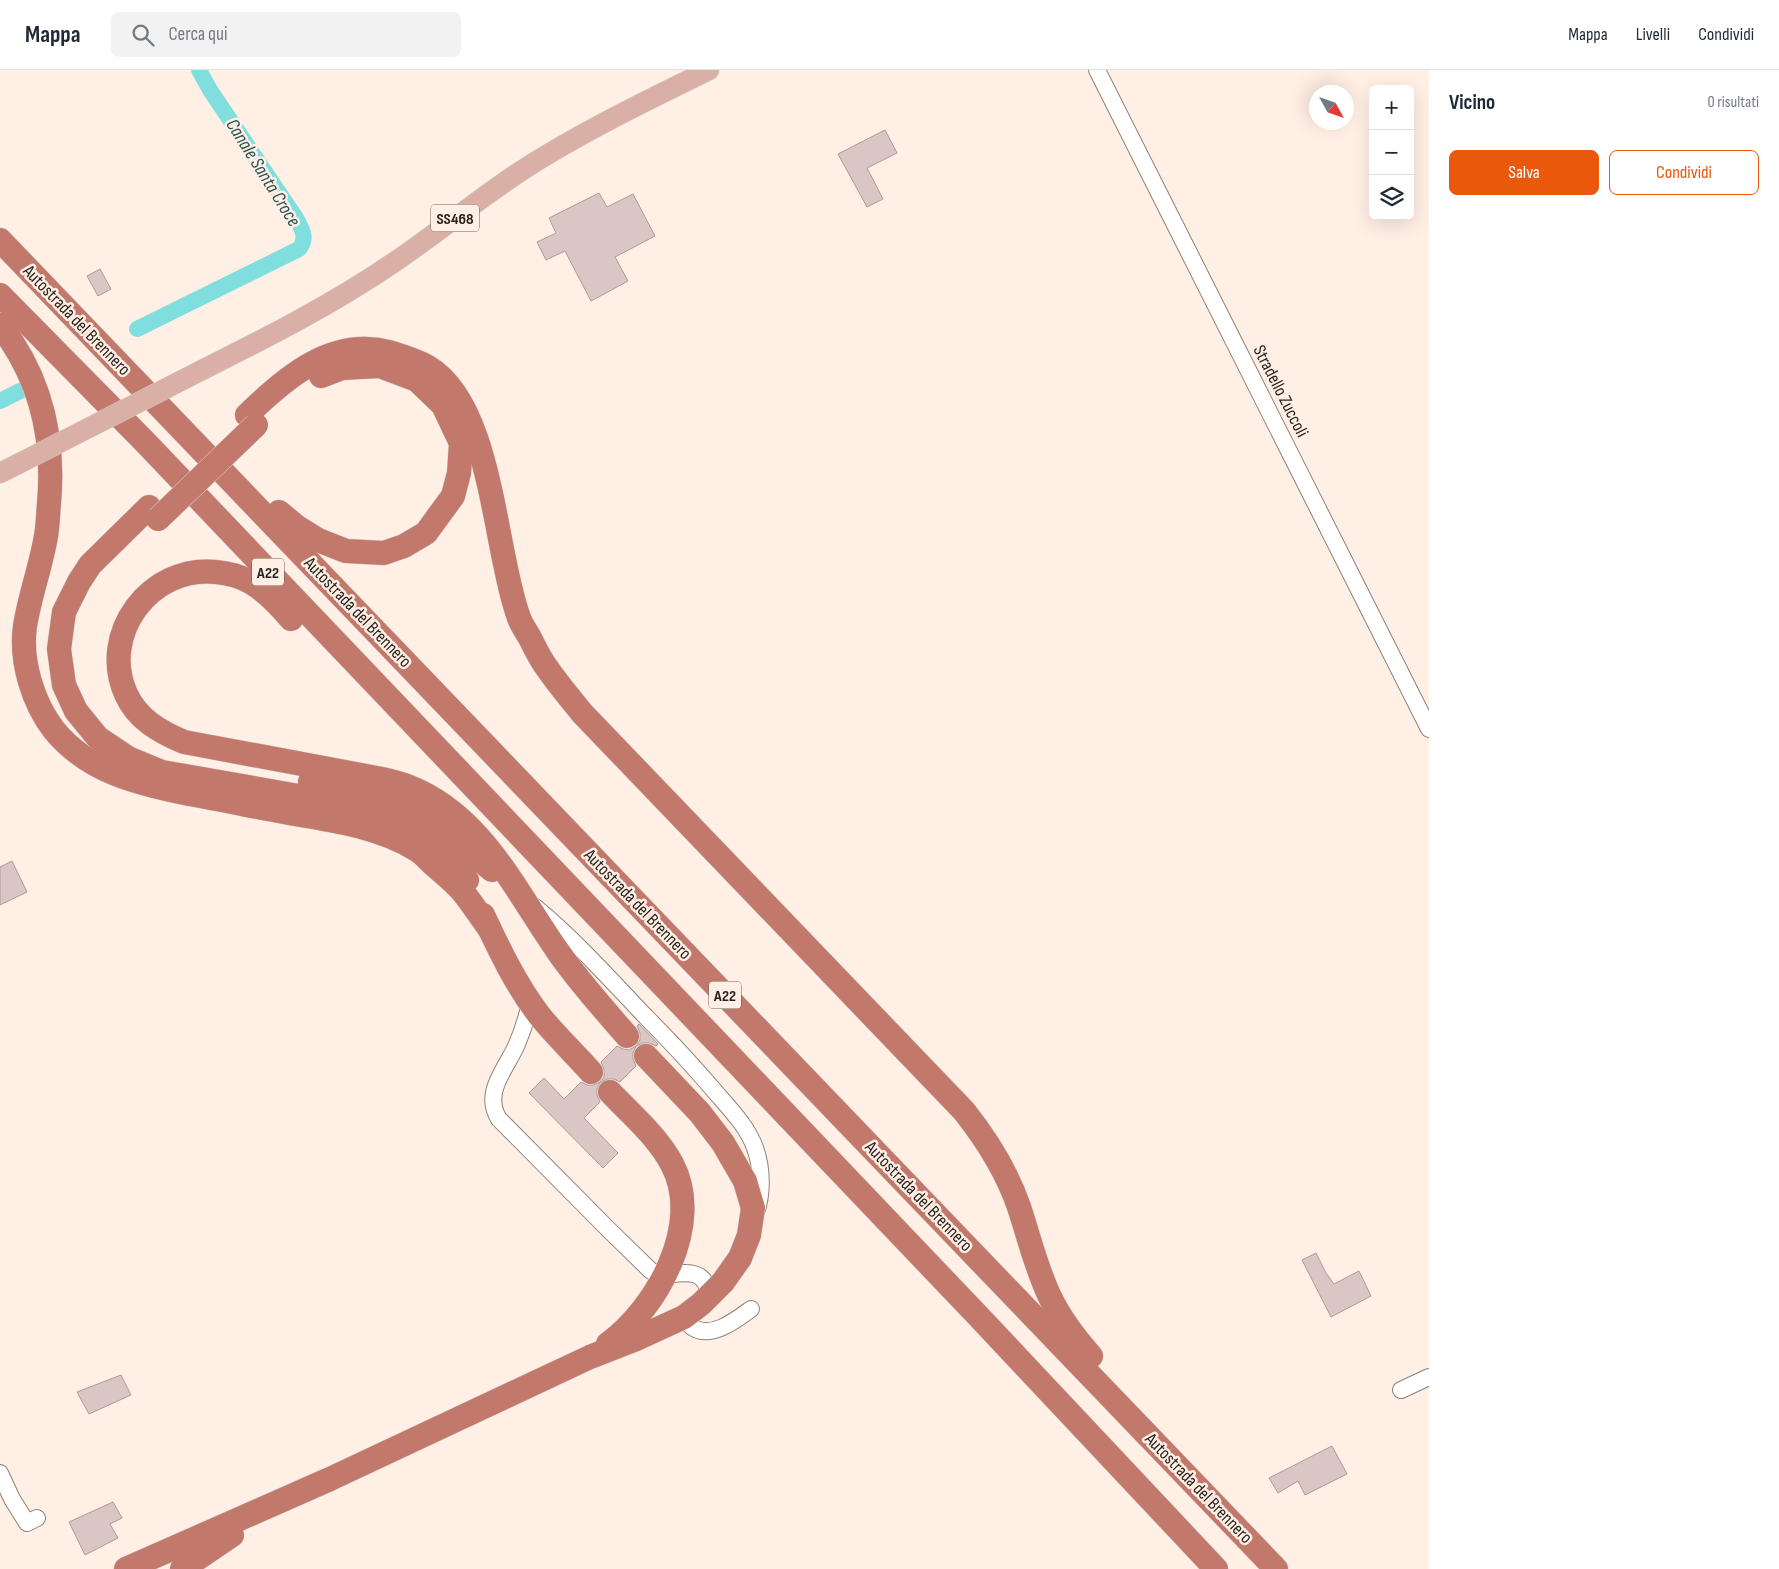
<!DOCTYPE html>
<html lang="it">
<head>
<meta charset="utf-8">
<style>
	body { margin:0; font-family:"Sofia Sans Condensed",sans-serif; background:#f2f2f3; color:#1f2937 }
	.controls { position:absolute; right:15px; top:15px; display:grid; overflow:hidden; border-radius:8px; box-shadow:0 5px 20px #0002 }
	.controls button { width:45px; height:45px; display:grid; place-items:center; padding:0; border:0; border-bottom:1px solid #e0e1e3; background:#fff; color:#1f2937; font:25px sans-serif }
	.compass { position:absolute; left:1309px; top:15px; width:45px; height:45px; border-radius:50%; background:#fff; box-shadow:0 5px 20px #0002; rotate:130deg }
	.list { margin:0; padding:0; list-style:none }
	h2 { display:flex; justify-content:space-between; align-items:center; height:65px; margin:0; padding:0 20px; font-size:21px }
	h2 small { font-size:16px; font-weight:400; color:#747a83 }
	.actions { display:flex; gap:10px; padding:15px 20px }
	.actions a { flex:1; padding:11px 0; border:1px solid #ea580c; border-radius:8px; text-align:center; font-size:18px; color:#ea580c }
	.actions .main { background:#ea580c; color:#fff }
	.icon { flex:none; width:28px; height:28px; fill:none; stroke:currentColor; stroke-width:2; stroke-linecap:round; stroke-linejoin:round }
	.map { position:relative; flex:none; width:1429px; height:1499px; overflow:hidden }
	header { display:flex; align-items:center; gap:30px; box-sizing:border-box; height:70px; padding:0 25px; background:#fff; border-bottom:1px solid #e0e1e3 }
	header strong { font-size:24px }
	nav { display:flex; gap:28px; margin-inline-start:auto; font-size:18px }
	.search { width:350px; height:45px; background:#f2f2f3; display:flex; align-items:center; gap:12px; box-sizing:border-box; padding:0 18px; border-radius:8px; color:#747a83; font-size:19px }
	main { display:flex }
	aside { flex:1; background:#fff }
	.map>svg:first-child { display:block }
</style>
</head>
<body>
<header>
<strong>Mappa</strong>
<div class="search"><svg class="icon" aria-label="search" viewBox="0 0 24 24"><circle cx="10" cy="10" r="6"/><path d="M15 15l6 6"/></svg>Cerca qui</div>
<nav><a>Mappa</a><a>Livelli</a><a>Condividi</a></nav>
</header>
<main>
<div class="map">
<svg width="1429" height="1499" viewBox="0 0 1429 1499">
	<rect width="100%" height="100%" fill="#ffefe5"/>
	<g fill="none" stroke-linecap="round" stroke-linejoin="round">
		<g stroke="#80dedf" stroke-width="16">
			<path d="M137,259L299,179C308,168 302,159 296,148L210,20L199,0"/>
			<path d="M0,331L20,321"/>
		</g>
	</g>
	<g fill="#dac7c5" stroke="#ac9a98">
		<path d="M885,60L897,83L867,98L883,129L867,137L838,84Z"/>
		<path d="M599,123L607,137L633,124L655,166L615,187L628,211L591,231L565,181L546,190L537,172L556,163L549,148Z"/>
		<path d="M100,199L111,219L98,226L87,206Z"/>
		<path d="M12,791L27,822L0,835V797Z"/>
		<path d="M639,954L658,974L656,976L649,973H643L636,976L633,983V989L636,996L620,1012L614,1009H607L600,1013L597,1019V1025L600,1032L584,1048L618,1083L603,1098L529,1023L544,1008L564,1029L581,1012L587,1015H593L600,1012L604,1007V1000L601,992L617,976L623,979L629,980L636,976L640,970V963L637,956Z"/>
		<path d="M1316,1183L1326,1203L1334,1214L1359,1201L1371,1226L1331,1247L1302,1190Z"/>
		<path d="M121,1305L131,1325L89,1344L77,1322Z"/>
		<path d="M1332,1376L1347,1404L1305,1425L1298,1411L1278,1423L1269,1408Z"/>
		<path d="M113,1432L122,1448L110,1454L118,1468L85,1485L69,1452Z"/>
	</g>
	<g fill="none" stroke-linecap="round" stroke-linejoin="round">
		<defs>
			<g id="minor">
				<path d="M1097,0L1429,659"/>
				<path d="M535,837C575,870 610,909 646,947C671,972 695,998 718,1025C732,1041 748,1058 755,1078C762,1097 763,1123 756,1142"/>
				<path d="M530,933C527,947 523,960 517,974C507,998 482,1022 499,1049L608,1159L650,1200L662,1208"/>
				<path d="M664,1205C685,1203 706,1197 709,1226"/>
				<path d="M684,1247C686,1250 689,1255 692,1257C711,1270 736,1250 751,1239"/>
				<path d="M1401,1320L1429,1307"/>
				<path d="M0,1403L12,1429L27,1453L37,1448"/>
			</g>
			<g id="major">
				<path d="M202,300C268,267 333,234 393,193C445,158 492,117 545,86C598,54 654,27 709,0"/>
				<path d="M0,403L18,394"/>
			</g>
			<g id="highway">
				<path d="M0,170L1276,1499"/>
				<path d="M0,225L146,373L981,1249L1216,1499"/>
				<path d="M0,255C41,308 55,367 49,433C48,444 48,455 46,466C41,496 30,525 25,556C20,591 33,633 54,660C88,702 139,714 189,724C223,730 256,737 289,743C332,750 380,757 417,780C424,784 429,791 435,796C444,804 454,812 462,821C472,833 480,846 489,858"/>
				<path d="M247,345C285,308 332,267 389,282C402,286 416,290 428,297C492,335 494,478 518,545C520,553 526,561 530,568C535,578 540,589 547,598C558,614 570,628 582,643L964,1041C987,1070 1007,1102 1019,1137C1029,1167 1036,1198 1050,1227C1060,1248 1075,1268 1091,1286"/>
				<path d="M149,437L90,495L79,512L64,542L59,579L64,615L76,641L98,668L128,688L162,702L321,730L389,746L409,755L426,766L445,782L467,810"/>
				<path d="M279,442L297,457L318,470L346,481L384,483L404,476L426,463L453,426L459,403L461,373L443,335L417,310L380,296L342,298L321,306"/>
				<path d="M291,549C280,536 267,522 252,513C242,507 228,503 216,502C150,495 99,564 126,624C137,649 160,662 184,672L382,709C390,711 399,713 407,716C481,744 515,820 557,880C578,911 603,938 627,966"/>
				<path d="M310,712C344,719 379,724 410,738C439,751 468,780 492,800"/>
				<path d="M483,845C499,879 516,915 539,945C555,965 574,983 591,1002"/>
				<path d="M608,1274C657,1238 704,1154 672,1094C658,1067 631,1044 610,1022"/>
				<path d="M126,1499L330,1409L590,1287L636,1269L684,1247L701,1234L723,1212L740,1188L749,1165L753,1138L745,1111L723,1073L700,1043L646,986"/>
				<path d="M182,1499L232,1465"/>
			</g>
		</defs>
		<use href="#minor" stroke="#8e8177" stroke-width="18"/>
		<use href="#major" stroke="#d4d3d2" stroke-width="21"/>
		<use href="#highway" stroke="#d4d3d2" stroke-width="25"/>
		<use href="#minor" stroke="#fff" stroke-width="16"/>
		<use href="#major" stroke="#daafa6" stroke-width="20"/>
		<use href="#highway" stroke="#c2796b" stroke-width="24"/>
		<defs>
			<path id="major-bridge" d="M18,394L202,300"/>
			<path id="highway-bridge" d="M158,449L256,355"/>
		</defs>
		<use href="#major-bridge" stroke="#d4d3d2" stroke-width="21" stroke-linecap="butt"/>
		<use href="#highway-bridge" stroke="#d4d3d2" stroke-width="25" stroke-linecap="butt"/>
		<use href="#major-bridge" stroke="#daafa6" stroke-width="20"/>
		<use href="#highway-bridge" stroke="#c2796b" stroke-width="24"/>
	</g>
	<g text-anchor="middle" stroke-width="5" stroke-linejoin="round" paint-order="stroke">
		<g fill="#ffefe5" stroke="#68605a" stroke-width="1">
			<rect x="431" y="134.5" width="48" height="27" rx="4"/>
			<rect x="252" y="488.5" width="32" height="27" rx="4"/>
			<rect x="709" y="911.5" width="32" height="27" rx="4"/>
		</g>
		<g font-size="16" font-weight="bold" fill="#28231f">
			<text x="455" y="154">SS468</text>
			<text x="268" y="508">A22</text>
			<text x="725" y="931">A22</text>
		</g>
		<g font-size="18" fill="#28231f" stroke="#ffefe5">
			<text transform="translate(77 250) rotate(46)" y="6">Autostrada del Brennero</text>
			<text transform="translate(1281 321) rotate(63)" y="6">Stradello Zuccoli</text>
			<text transform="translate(358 542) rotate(46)" y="6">Autostrada del Brennero</text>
			<text transform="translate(638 834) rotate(46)" y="6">Autostrada del Brennero</text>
			<text transform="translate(919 1126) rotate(46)" y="6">Autostrada del Brennero</text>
			<text transform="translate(1199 1418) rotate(46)" y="6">Autostrada del Brennero</text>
		</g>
		<g font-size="19" font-style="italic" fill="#285354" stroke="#ffefe5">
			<text transform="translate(264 102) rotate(58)" y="7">Canale Santa Croce</text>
		</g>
	</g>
</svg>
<div class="controls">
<button>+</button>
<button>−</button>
<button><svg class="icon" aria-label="layers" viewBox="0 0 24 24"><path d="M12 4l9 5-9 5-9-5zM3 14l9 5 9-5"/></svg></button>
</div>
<svg class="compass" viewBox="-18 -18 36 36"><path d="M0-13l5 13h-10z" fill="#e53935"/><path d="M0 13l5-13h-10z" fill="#747a83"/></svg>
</div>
<aside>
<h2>Vicino<small>0 risultati</small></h2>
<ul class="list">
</ul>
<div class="actions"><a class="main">Salva</a><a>Condividi</a></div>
</aside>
</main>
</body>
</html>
